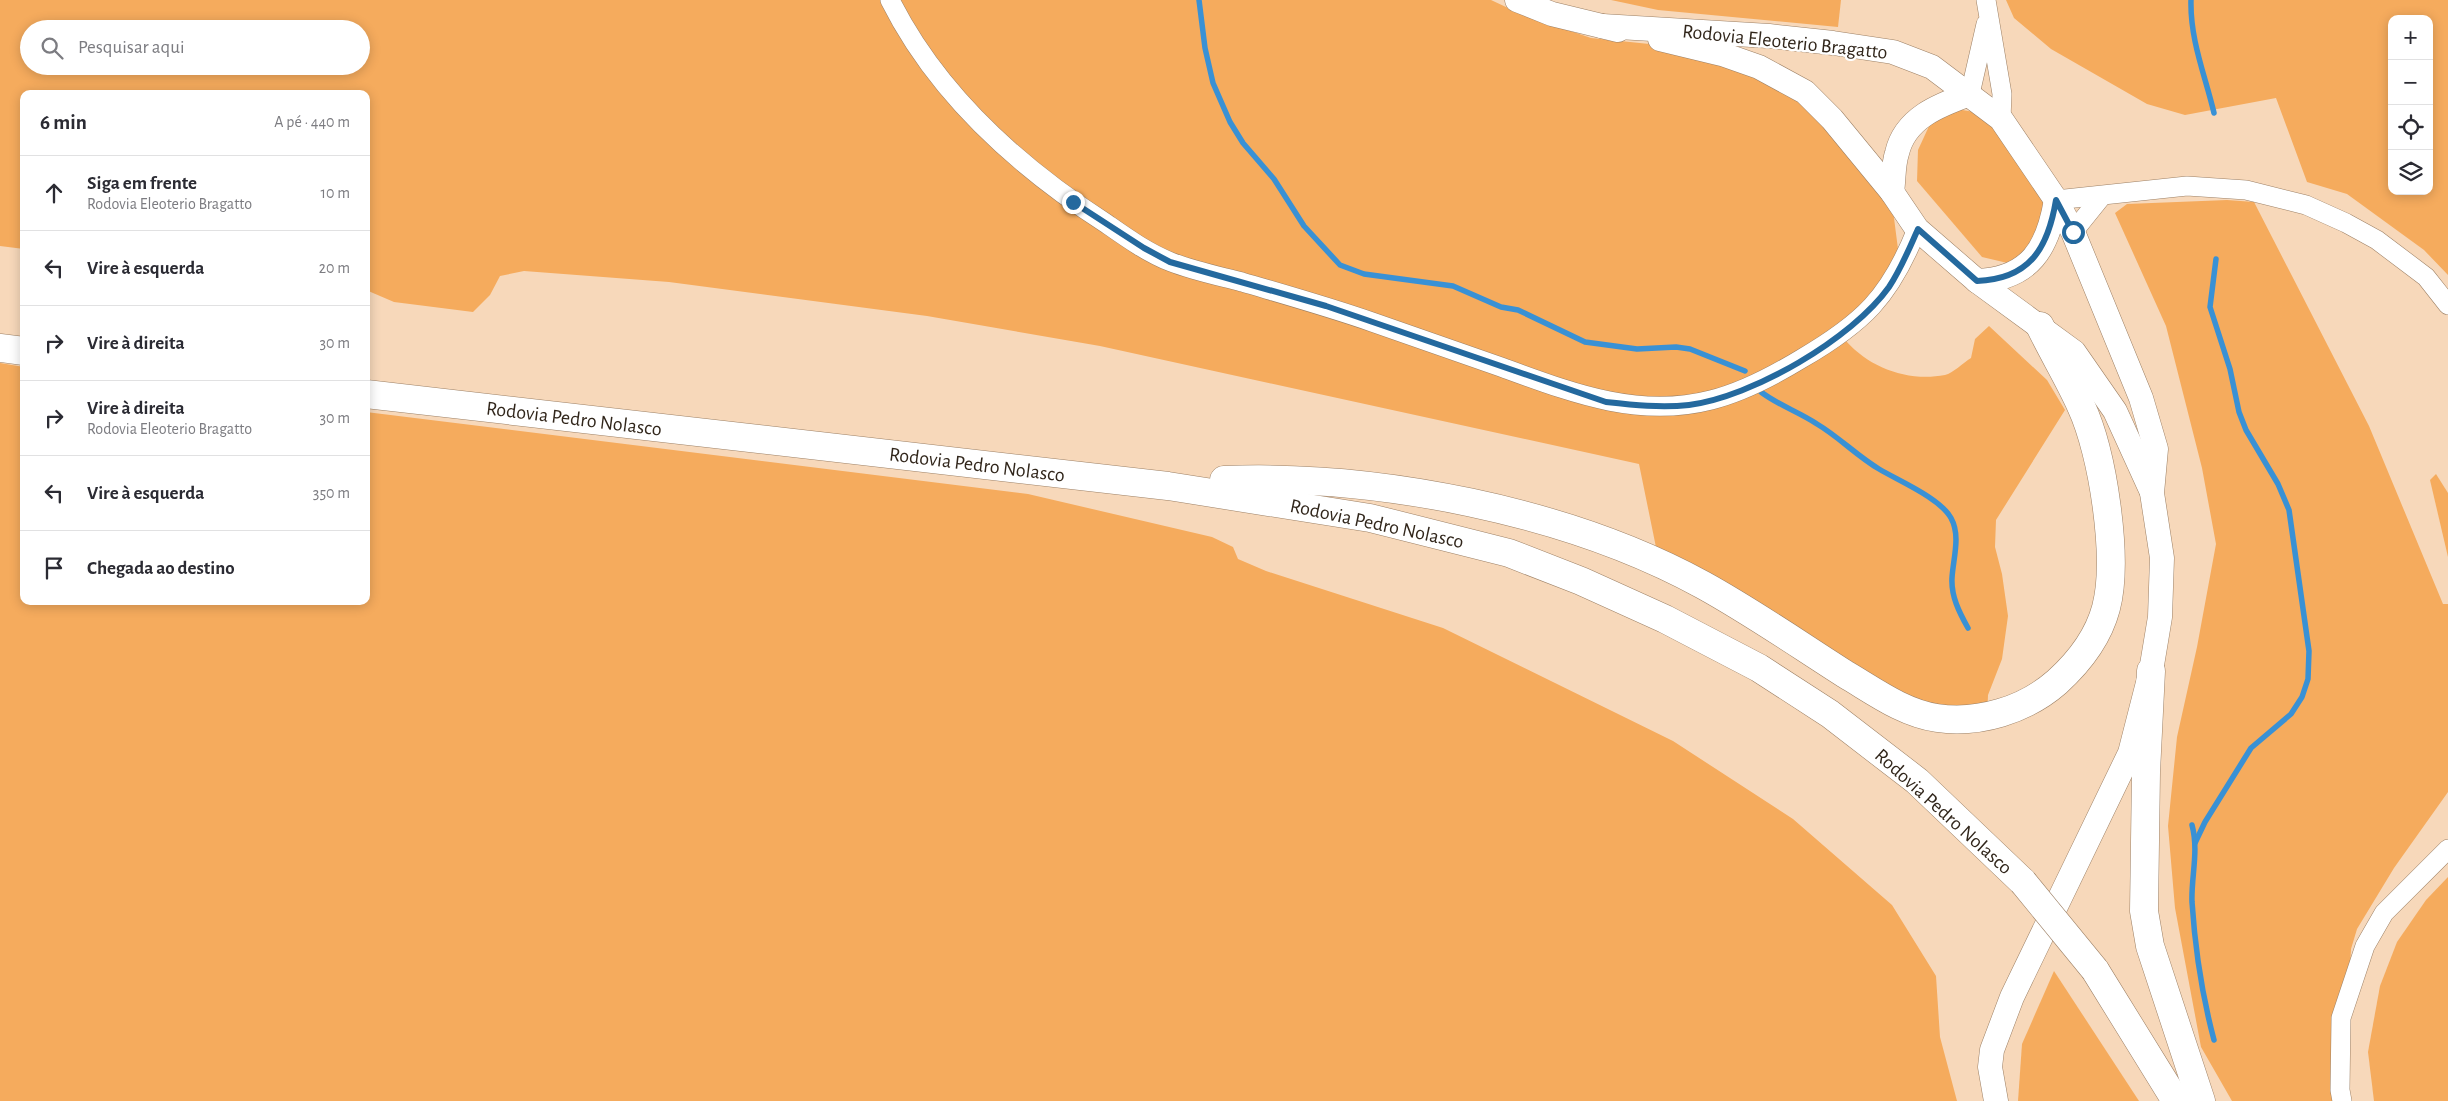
<!DOCTYPE html>
<html lang="pt">
<head>
<meta charset="utf-8">
<style>
	body { margin:0; font-family:"Alegreya Sans",sans-serif; background:#f7f7f7; color:#2b2b33 }
	.controls { position:absolute; right:15px; top:15px; display:grid; overflow:hidden; border-radius:10px; box-shadow:0 2px 12px #0003 }
	.controls button { width:45px; height:45px; display:grid; place-items:center; padding:0; border:0; border-bottom:1px solid #e1e1e2; background:#fff; color:#2b2b33; font:25px sans-serif }
	.stop { position:absolute; width:15px; height:15px; margin:-11px; border:4px solid #24699e; border-radius:50%; background:#fff }
	.stop.end { background:#24699e; border-color:#fff; box-shadow:0 1px 5px #0008 }
	.list { margin:0; padding:0; list-style:none }
	h2 { display:flex; justify-content:space-between; align-items:center; height:65px; margin:0; padding:0 20px; font-size:21px }
	h2 small { font-size:16px; font-weight:400; color:#7c7c81 }
	.list li { display:grid; grid-template-columns:32px 1fr auto; gap:15px; align-items:center; box-sizing:border-box; height:75px; padding:0 20px; border-top:1px solid #e1e1e2 }
	.list b { display:block; font-size:19px; white-space:nowrap }
	.list p { margin:0; font-size:16px; white-space:nowrap; color:#7c7c81 }
	.list em { font-size:16px; font-style:normal; color:#7c7c81 }
	.icon { flex:none; width:28px; height:28px; fill:none; stroke:currentColor; stroke-width:2; stroke-linecap:round; stroke-linejoin:round }
	.map { position:relative; flex:none; width:2448px; height:1101px; overflow:hidden }
	.search { position:absolute; background:#fff; box-shadow:0 2px 12px #0003; left:20px; top:20px; width:350px; height:55px; display:flex; align-items:center; gap:12px; box-sizing:border-box; padding:0 18px; border-radius:28px; color:#7c7c81; font-size:19px }
	.panel { position:absolute; background:#fff; box-shadow:0 2px 12px #0003; left:20px; top:90px; width:350px; height:515px; border-radius:10px }
	.map>svg:first-child { display:block }
</style>
</head>
<body>
<div class="map">
<svg width="2448" height="1101" viewBox="0 0 2448 1101">
	<rect width="100%" height="100%" fill="#f7d8ba"/>
	<g fill="#f5ab5d" fill-rule="evenodd">
		<path d="M0,0H1491L1521,14L1591,38L1698,49L1804,97L1891,195L1898,249L1896,267L1846,341C1870,368 1908,382 1945,375C1953,373 1963,363 1971,358L1975,339L1989,326L2047,380L2065,410L1996,520L1995,547L2002,574L2008,616L2002,659L1988,695L1987,720L1897,702L1658,557L1639,464L1100,346L927,316L669,282L524,271L500,276L490,295L473,312L394,302L366,290V94H24V249L0,246ZM29,29H361V66H29Z"/>
		<path d="M1611,0H1841L1838,27L1658,10Z"/>
		<path d="M2006,0H2448V275L2424,250L2347,194L2307,182L2276,98L2185,115L2147,104L2051,49L2014,18ZM2392,19H2429V191H2392Z"/>
		<path d="M1956,109L1993,115L2057,217L2016,265L1982,257L1917,181L1918,150L1930,124Z"/>
		<path d="M2227,200L2254,202L2369,426L2443,604H2448V792L2394,868L2357,929L2351,949L2343,1101H2232L2201,1047L2175,908L2168,826L2177,737L2197,647L2216,544L2202,468L2166,326L2115,213L2127,204Z"/>
		<path d="M0,363L24,367V601H366V412L1028,494L1212,537L1233,547L1238,559L1266,571L1443,628L1673,741L1793,819L1892,905L1936,976L1940,1037L1957,1101H0Z"/>
		<path d="M2436,474L2448,493V557L2430,480Z"/>
		<path d="M2448,877V1101H2374L2368,1052L2380,986L2397,942L2426,900Z"/>
		<path d="M2054,971L2139,1101H2018L2022,1044Z"/>
	</g>
	<g fill="none" stroke-linecap="round" stroke-linejoin="round">
		<g stroke="#3991d5" stroke-width="5.5">
			<path d="M1199,0L1205,48L1213,83L1230,122L1243,143L1274,179L1304,226L1340,265L1364,274L1453,286L1501,307L1518,310L1585,342L1637,349L1676,347L1690,349L1745,371"/>
			<path d="M2191,0C2190,40 2205,75 2214,113"/>
			<path d="M1761,392C1778,405 1799,412 1817,424C1839,437 1857,456 1879,469C1899,481 1940,498 1951,518C1961,536 1953,559 1952,578C1951,596 1959,612 1968,628"/>
			<path d="M2192,825C2199,851 2191,877 2192,902C2195,948 2202,995 2214,1040"/>
			<path d="M2195,843L2205,822L2251,748L2291,714L2302,697L2308,679L2309,651L2289,510L2278,484L2246,430L2239,412L2230,369L2210,307L2216,259"/>
		</g>
		<defs>
			<g id="minor">
				<path d="M890,0C937,94 1020,168 1107,224C1127,238 1148,253 1171,262C1194,271 1219,276 1242,282C1286,295 1329,307 1372,322C1415,337 1458,352 1501,367C1570,392 1637,419 1711,400C1743,392 1773,376 1801,359C1863,323 1890,297 1917,229"/>
				<path d="M1986,0L2002,94L2001,119"/>
				<path d="M1970,94L1986,24"/>
				<path d="M2056,200L2187,186L2246,190L2306,205L2346,223L2377,240L2426,277L2448,305"/>
				<path d="M2073,232L2102,196"/>
				<path d="M2342,1101L2340,1090L2341,1018L2365,946L2384,913L2448,849"/>
			</g>
			<g id="major">
				<path d="M1517,0L1552,14L1618,30"/>
				<path d="M1602,26L1769,36L1833,43L1893,52L1932,67L2001,119L2056,200L2073,232L2141,398L2156,449L2152,493L2162,558L2160,617L2151,671L2130,753L2012,997L1992,1050L1990,1067L1996,1101"/>
				<path d="M1660,39L1722,54L1759,67L1805,92L1832,119L1892,192L1917,229L1977,281L2074,352L2115,411L2151,490"/>
				<path d="M1892,192C1894,179 1893,165 1897,153C1905,118 1939,105 1970,94"/>
				<path d="M1977,281C2030,279 2048,248 2056,200"/>
			</g>
			<g id="highway">
				<path d="M0,348L24,351"/>
				<path d="M366,394L1168,486L1370,518L1509,553L1581,581L1665,619L1759,668L1830,714L1917,781L2023,882"/>
				<path d="M1224,480C1378,474 1568,511 1703,585C1752,612 1798,644 1845,674C1874,691 1903,713 1937,718C1979,724 2025,710 2057,682C2079,662 2098,638 2106,608C2119,559 2103,453 2081,406C2069,379 2053,353 2040,326"/>
				<path d="M2151,671L2146,772L2144,911L2150,946L2201,1101"/>
				<path d="M2095,970L2176,1101"/>
			</g>
		</defs>
		<use href="#minor" stroke="#9d8065" stroke-width="20"/>
		<use href="#major" stroke="#9d8065" stroke-width="25"/>
		<use href="#highway" stroke="#9d8065" stroke-width="29"/>
		<use href="#minor" stroke="#fff" stroke-width="19"/>
		<use href="#major" stroke="#fff" stroke-width="24"/>
		<use href="#highway" stroke="#fff" stroke-width="28"/>
		<defs>
			<path id="highway-bridge" d="M2023,882L2095,970"/>
		</defs>
		<use href="#highway-bridge" stroke="#9d8065" stroke-width="29" stroke-linecap="butt"/>
		<use href="#highway-bridge" stroke="#fff" stroke-width="28"/>
	</g>
	<g fill="none" stroke-linecap="round" stroke-linejoin="round">
		<path stroke="#24699e" stroke-width="6" d="M1073,202L1144,248L1170,262L1326,306L1606,402C1633,405 1661,408 1689,405C1752,397 1852,339 1889,287C1901,269 1909,249 1918,229L1977,281C2030,279 2048,248 2056,200L2073,232"/>
	</g>
	<g text-anchor="middle" stroke-width="4.5" stroke-linejoin="round" paint-order="stroke">
		<g font-size="20" fill="#31261b" stroke="#fff">
			<text transform="translate(1785 41) rotate(6)" y="7">Rodovia Eleoterio Bragatto</text>
			<text transform="translate(574 418) rotate(7)" y="7">Rodovia Pedro Nolasco</text>
			<text transform="translate(977 464) rotate(7)" y="7">Rodovia Pedro Nolasco</text>
			<text transform="translate(1377 523) rotate(12)" y="7">Rodovia Pedro Nolasco</text>
			<text transform="translate(1944 811) rotate(42)" y="7">Rodovia Pedro Nolasco</text>
		</g>
	</g>
</svg>
<div class="controls">
<button>+</button>
<button>−</button>
<button><svg class="icon" aria-label="locate" viewBox="0 0 24 24"><circle cx="12" cy="12" r="6"/><path d="M12 2v4M12 18v4M2 12h4M18 12h4"/></svg></button>
<button><svg class="icon" aria-label="layers" viewBox="0 0 24 24"><path d="M12 4l9 5-9 5-9-5zM3 14l9 5 9-5"/></svg></button>
</div>
<div class="stop" style="left:2073px;top:232px"></div>
<div class="stop end" style="left:1073px;top:202px"></div>
<div class="search"><svg class="icon" aria-label="search" viewBox="0 0 24 24"><circle cx="10" cy="10" r="6"/><path d="M15 15l6 6"/></svg>Pesquisar aqui</div>
<section class="panel">
<h2>6 min<small>A pé · 440 m</small></h2>
<ul class="list">
<li><svg class="icon" aria-label="ahead" viewBox="0 0 24 24"><path d="M12 20V5M6 11l6-6 6 6"/></svg><div><b>Siga em frente</b><p>Rodovia Eleoterio Bragatto</p></div><em>10 m</em></li>
<li><svg class="icon" aria-label="left" viewBox="0 0 24 24"><path d="M17 20v-9H6M10 6l-5 5 5 5"/></svg><div><b>Vire à esquerda</b></div><em>20 m</em></li>
<li><svg class="icon" aria-label="right" viewBox="0 0 24 24"><path d="M7 20v-9h11M14 6l5 5-5 5"/></svg><div><b>Vire à direita</b></div><em>30 m</em></li>
<li><svg class="icon" aria-label="right" viewBox="0 0 24 24"><path d="M7 20v-9h11M14 6l5 5-5 5"/></svg><div><b>Vire à direita</b><p>Rodovia Eleoterio Bragatto</p></div><em>30 m</em></li>
<li><svg class="icon" aria-label="left" viewBox="0 0 24 24"><path d="M17 20v-9H6M10 6l-5 5 5 5"/></svg><div><b>Vire à esquerda</b></div><em>350 m</em></li>
<li><svg class="icon" aria-label="arrive" viewBox="0 0 24 24"><path d="M6 21V4h12l-3 4 3 4H6"/></svg><div><b>Chegada ao destino</b></div></li>
</ul>
</section>
</div>
</body>
</html>
